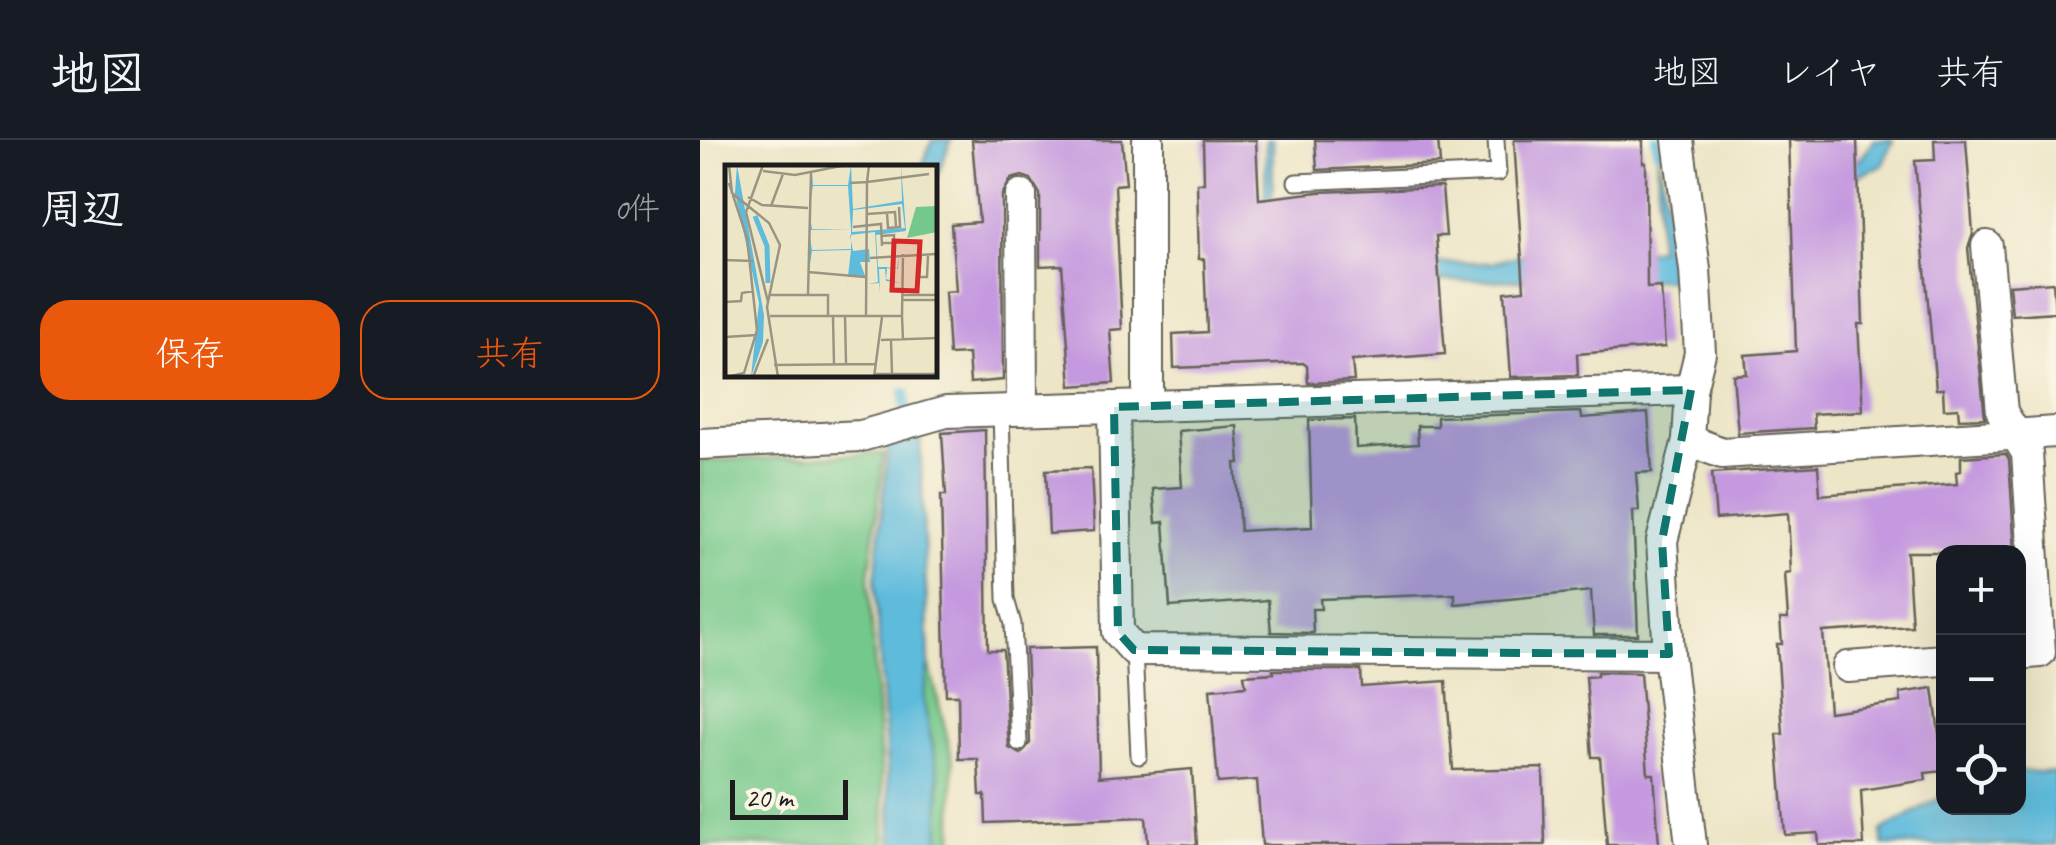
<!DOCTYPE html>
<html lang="ja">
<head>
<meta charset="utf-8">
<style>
	body { margin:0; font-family:Caveat,"Klee One",sans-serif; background:#242831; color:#f1f3f6 }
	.controls { position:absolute; right:30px; bottom:30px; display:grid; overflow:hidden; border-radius:20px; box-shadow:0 10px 40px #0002 }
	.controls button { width:90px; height:90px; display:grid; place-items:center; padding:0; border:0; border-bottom:2px solid #363941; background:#171b24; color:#f1f3f6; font:50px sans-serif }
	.scale { position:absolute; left:30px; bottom:25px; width:118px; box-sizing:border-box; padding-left:10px; border:5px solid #1c1c1c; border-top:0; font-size:28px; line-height:35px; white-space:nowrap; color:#1c1c1c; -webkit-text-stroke:8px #fcf5e5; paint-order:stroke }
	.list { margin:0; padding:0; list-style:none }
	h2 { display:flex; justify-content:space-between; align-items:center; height:130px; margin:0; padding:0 40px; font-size:42px }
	h2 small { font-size:32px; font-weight:400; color:#9ea1a6 }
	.actions { display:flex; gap:20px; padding:30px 40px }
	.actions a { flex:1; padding:22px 0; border:2px solid #ea580c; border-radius:30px; text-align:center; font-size:35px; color:#ea580c }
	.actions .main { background:#ea580c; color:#fff }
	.icon { flex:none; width:55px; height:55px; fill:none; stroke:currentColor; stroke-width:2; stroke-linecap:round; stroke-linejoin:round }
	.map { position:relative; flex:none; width:1356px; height:705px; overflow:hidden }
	header { display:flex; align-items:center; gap:60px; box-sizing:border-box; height:140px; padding:0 50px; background:#171b24; border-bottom:2px solid #363941 }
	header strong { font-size:48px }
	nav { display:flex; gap:55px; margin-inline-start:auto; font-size:35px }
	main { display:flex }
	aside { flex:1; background:#171b24 }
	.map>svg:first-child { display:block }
</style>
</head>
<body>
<header>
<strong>地図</strong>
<nav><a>地図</a><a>レイヤ</a><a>共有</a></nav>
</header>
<main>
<aside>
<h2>周辺<small>0件</small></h2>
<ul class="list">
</ul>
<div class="actions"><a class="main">保存</a><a>共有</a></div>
</aside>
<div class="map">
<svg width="1356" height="705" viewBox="0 0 1356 705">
	<rect width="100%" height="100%" fill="#fcf5e5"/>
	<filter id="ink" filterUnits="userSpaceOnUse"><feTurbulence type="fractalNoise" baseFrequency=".01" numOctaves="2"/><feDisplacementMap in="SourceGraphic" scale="20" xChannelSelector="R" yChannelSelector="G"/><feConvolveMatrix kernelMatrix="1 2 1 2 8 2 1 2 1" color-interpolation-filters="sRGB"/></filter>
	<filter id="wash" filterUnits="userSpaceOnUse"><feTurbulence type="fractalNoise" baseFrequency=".0048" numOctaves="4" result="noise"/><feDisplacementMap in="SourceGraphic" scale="40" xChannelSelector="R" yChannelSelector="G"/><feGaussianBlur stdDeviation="2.25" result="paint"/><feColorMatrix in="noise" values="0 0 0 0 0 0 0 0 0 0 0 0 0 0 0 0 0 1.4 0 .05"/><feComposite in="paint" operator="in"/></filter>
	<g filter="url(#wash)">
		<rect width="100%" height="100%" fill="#ece5c6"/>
		<g fill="#74c88b" stroke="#487254" stroke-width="2.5">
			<path d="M184,313L169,439L186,705H0V321Z"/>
			<path d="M229,523L253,621V705H240L239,639L223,558Z"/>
		</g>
		<g fill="#5ebbdc" stroke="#3d6c7c" stroke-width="2.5">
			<path d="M232,0H251L235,43V28L222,27Z"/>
			<path d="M566,0H573L572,100L589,123H792L840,109L923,117L958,108V10L973,109L970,139L579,142L564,129Z"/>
			<path d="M1174,0H1193L1182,26L1155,37L1133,30L1160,20Z"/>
			<path d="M205,297L220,299L229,523L223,558L239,639L240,705H192L175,441L189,300Z"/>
			<path d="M1319,631L1356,633V705H1183L1181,691L1243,656L1244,668H1318Z"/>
		</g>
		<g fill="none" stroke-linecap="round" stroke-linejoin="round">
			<g stroke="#5ebbdc" stroke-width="11">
				<path d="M957,0L958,10"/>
				<path d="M205,283V253"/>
			</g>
		</g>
		<g id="blocks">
			<g fill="#c499df">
				<path d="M272,0H422L426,44L415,45L422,189L410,190L414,243L371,246L362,125L340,126V54L331,39L322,36L311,39L302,55L303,240L270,243L268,214L249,215L245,152L256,151L251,84L279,82Z"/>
				<path d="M503,0H556L559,59L619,52L742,47L746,96H736L745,214L652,221L654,241L608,243L607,226L603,223L474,228L473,194L507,192L504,119H499L498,83L497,43H504Z"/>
				<path d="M615,0H738L740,24L617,30Z"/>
				<path d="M814,0H943V23H946L947,148L961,147L965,207L877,214L878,235L811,237L805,152L824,150Z"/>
				<path d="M1089,0H1157L1163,184H1158L1163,271L1113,274L1114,288L1038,293L1033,235L1047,234L1045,215L1096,211Z"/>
				<path d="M1234,0H1266L1273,94L1268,108L1285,278L1259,279L1258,268L1244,269L1243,249H1236L1215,21L1235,20Z"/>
				<path d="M1353,142L1355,172L1312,175L1309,145Z"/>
				<path d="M881,272L882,278L948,273L952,332L936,333L939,371H933L938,495H894L891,451L755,464V454L620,459L621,469H612L613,493L571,492L568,460L470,467L464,382L456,383L453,349L482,347L478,291L537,286L540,323H535L540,391L612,387L609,280L655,279L656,308L718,304L717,286H737V277Z"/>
				<path d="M285,290L288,510H303L309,608L321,614L330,603L326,509L396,507L399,637L492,629L497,705L448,703L446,677L286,683L285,655H280L278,619H259L258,555H246L241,355H246L242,293Z"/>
				<path d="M1306,314L1309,319L1315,412H1207L1212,486L1123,492L1129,572L1201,562L1200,553L1233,548L1244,631L1225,633L1226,640L1161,650L1164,705H1119L1118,693L1085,695L1077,594H1083L1077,504H1082L1080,479H1088L1085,434L1091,433L1088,373L1016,379L1012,333L1118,326L1120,355L1257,344L1256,332L1261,331V317Z"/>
				<path d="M391,328L394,391L349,394L346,330Z"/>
				<path d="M573,530H661L662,547L746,541L753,630L843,628L845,705H562L557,640L518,643L510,549L546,546L544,535L574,533Z"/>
				<path d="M897,532L940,533L948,634H954L959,705H907L900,617H892L886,537L897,536Z"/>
			</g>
		</g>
	</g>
	<g filter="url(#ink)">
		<use href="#blocks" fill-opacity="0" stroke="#656258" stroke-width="2.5"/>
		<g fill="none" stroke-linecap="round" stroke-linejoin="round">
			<defs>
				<g id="lane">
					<path d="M596,42L798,33L796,0"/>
					<path d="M301,270L306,459L313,484L319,603"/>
					<path d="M434,510L439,616"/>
				</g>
				<g id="street">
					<path d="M448,0V266"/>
					<path d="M978,0L995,130L1000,213L991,250L988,300L962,401L969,514L991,705"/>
					<path d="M321,55L322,270"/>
					<path d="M1287,106L1302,272L1327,313L1340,512L1318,514"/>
					<path d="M414,267L418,492L434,510L969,514"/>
					<path d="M988,300L1022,313L1356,292"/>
					<path d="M0,304L161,296L246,272L991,250"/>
					<path d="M1148,527L1244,520"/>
				</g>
			</defs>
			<use href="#lane" stroke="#656258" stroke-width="19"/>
			<use href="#street" stroke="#656258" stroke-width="34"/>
			<use href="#lane" stroke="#fff" stroke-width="15"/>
			<use href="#street" stroke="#fff" stroke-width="30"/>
		</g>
	</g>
	<path fill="#0f766e" fill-opacity="0.2" stroke="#0f766e" stroke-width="8" stroke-dasharray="20 12" stroke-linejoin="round" d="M991,250L962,401L969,514L434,510L418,492L414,267Z"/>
	<g transform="translate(25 25)">
		<rect width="212" height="212" fill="#ece5c6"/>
		<path d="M212,41V67L182,73L191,42Z" fill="#74c88b"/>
		<path d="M12,0L39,150L38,177L26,212L34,138L10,28ZM126,0L128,44L177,36L176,0L181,66L151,70L153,102H161L160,91L161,102L172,104L174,90L173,104H166L162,103L161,114L176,118L161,116L160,104H154L155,129L154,118L143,119L140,111L123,112L121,129L126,85L87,86L84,106V66L87,85L126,84V64L84,65V44L87,64H126L123,21H88L84,42L87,7L88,20H123ZM177,39L180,63L127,67L128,45ZM150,67L153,117L143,119L135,97H145L144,84L128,86L125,70Z" fill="#5ebbdc" fill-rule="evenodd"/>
		<path fill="none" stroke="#5ebbdc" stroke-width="5" d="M30,51L42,81L43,118"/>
		<path fill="none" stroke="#999582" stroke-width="2.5" d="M4,0L7,28L44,58L55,80L42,142L53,212M38,0L21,47L43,137M144,0L142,17L204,9M38,6L70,10L121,0M86,7L83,130H103V151M4,18L22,73L32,165L19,208L6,211M125,18L142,17L141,151M23,32L37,40L83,43M46,41L58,9M162,48L163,63L175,62L174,42M142,49L170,47L171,62M128,62L156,59L157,81M156,71L169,70V78H157M196,90L194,112H202L203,90M145,93L211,89M83,107L140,112M1,109L0,95L28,96M44,130H83M178,130H213M178,135H213M0,137L16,136L17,128L28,126M45,151H177L178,175M120,151L121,198M177,151L178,89M108,152L109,199M0,172L32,170M156,175L213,173M166,176L167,208M49,200L151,199M149,209H213M28,212L43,174M149,212L157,152"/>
		<path fill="#d62828" fill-opacity="0.15" stroke="#d62828" stroke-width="5" d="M169,76L195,77L192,126L167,125Z"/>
		<rect width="212" height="212" fill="none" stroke="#1c1c1c" stroke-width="5"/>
	</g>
</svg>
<div class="controls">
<button>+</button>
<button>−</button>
<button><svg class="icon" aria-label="locate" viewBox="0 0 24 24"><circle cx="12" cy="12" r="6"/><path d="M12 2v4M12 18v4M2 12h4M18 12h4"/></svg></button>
</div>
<div class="scale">20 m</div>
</div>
</main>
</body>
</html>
